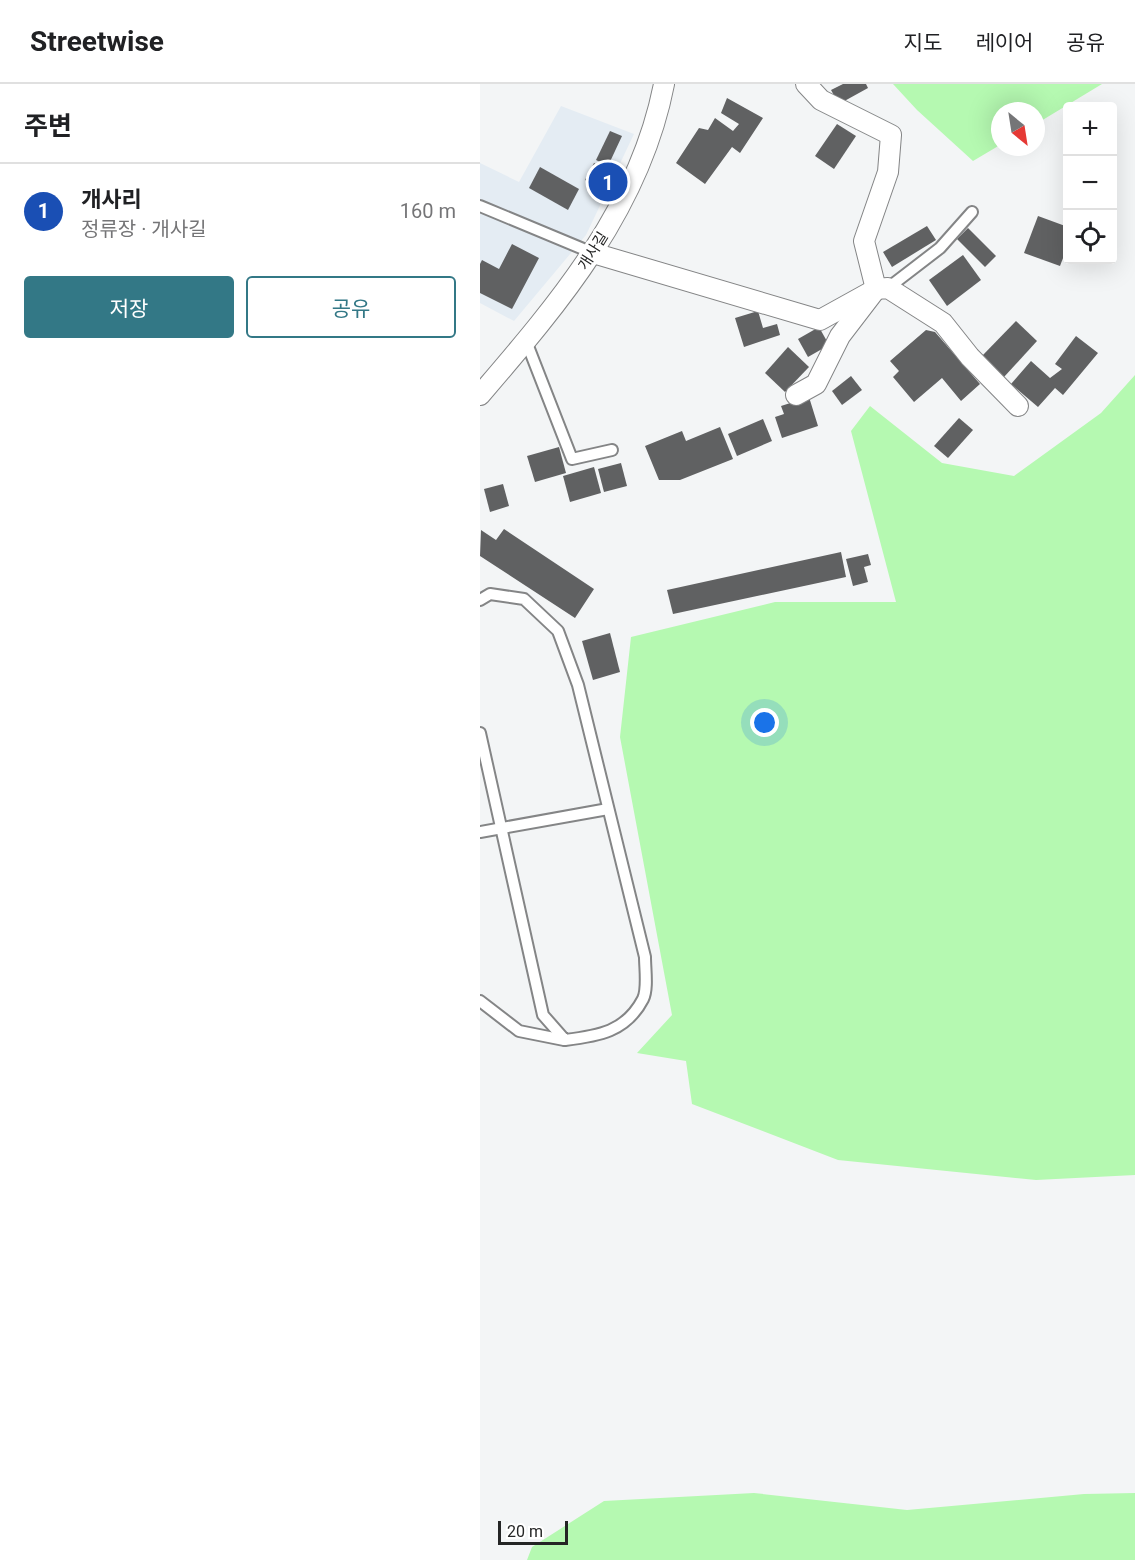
<!DOCTYPE html>
<html lang="ko">
<head>
<meta charset="utf-8">
<style>
	body { margin:0; font-family:Roboto,"Noto Sans KR",sans-serif; background:#f6f6f6; color:#202124 }
	.controls { position:absolute; right:18px; top:18px; display:grid; overflow:hidden; border-radius:6px; box-shadow:0 6px 24px #0002 }
	.controls button { width:54px; height:54px; display:grid; place-items:center; padding:0; border:0; border-bottom:2px solid #e0e0e0; background:#fff; color:#202124; font:30px sans-serif }
	.compass { position:absolute; left:511px; top:18px; width:54px; height:54px; border-radius:50%; background:#fff; box-shadow:0 6px 24px #0002; rotate:150deg }
	.scale { position:absolute; left:18px; bottom:15px; width:70px; box-sizing:border-box; padding-left:6px; border:3px solid #242525; border-top:0; font-size:16px; line-height:21px; white-space:nowrap; color:#242525; -webkit-text-stroke:4px #fff; paint-order:stroke }
	.you { position:absolute; left:285px; top:639px; width:21px; height:21px; margin:-15px; border:4px solid #fff; border-radius:50%; background:#1a73e8; box-shadow:0 0 0 9px #1a73e833 }
	.badge { display:grid; place-items:center; width:39px; height:39px; border-radius:50%; background:#337886; color:#fff; font-size:20px; font-weight:700 }
	.pin { position:absolute; translate:-50% -50%; border:3px solid #fff; box-shadow:0 2px 6px #0006 }
	.list { margin:0; padding:0; list-style:none }
	h2 { display:flex; justify-content:space-between; align-items:center; height:78px; margin:0; padding:0 24px; font-size:26px }
	h2 small { font-size:20px; font-weight:400; color:#757577 }
	.list li { display:grid; grid-template-columns:39px 1fr auto; gap:18px; align-items:center; box-sizing:border-box; height:96px; padding:0 24px; border-top:2px solid #e0e0e0 }
	.list b { display:block; font-size:22px; white-space:nowrap }
	.list p { margin:0; font-size:20px; white-space:nowrap; color:#757577 }
	.list em { font-size:20px; font-style:normal; color:#757577 }
	.actions { display:flex; gap:12px; padding:18px 24px }
	.actions a { flex:1; padding:14px 0; border:2px solid #337886; border-radius:6px; text-align:center; font-size:21px; color:#337886 }
	.actions .main { background:#337886; color:#fff }
	.icon { flex:none; width:33px; height:33px; fill:none; stroke:currentColor; stroke-width:2; stroke-linecap:round; stroke-linejoin:round }
	.map { position:relative; flex:none; width:655px; height:1476px; overflow:hidden }
	header { display:flex; align-items:center; gap:36px; box-sizing:border-box; height:84px; padding:0 30px; background:#fff; border-bottom:2px solid #e0e0e0 }
	header strong { font-size:28px }
	nav { display:flex; gap:33px; margin-inline-start:auto; font-size:21px }
	main { display:flex }
	aside { flex:1; background:#fff }
	.map>svg:first-child { display:block }
</style>
</head>
<body>
<header>
<strong>Streetwise</strong>
<nav><a>지도</a><a>레이어</a><a>공유</a></nav>
</header>
<main>
<aside>
<h2>주변<small></small></h2>
<ul class="list">
<li><span class="badge" style="background:#1a4fb4">1</span><div><b>개사리</b><p>정류장 · 개사길</p></div><em>160 m</em></li>
</ul>
<div class="actions"><a class="main">저장</a><a>공유</a></div>
</aside>
<div class="map">
<svg width="655" height="1476" viewBox="0 0 655 1476">
	<rect width="100%" height="100%" fill="#f3f5f6"/>
	<path fill="#e4ecf3" d="M81,22L154,50L106,151L34,237L0,219V79L39,98Z"/>
	<g fill="#b5f9b1">
		<path d="M413,0H622L556,40V27H520V61L493,77L437,26Z"/>
		<path d="M655,291V1091L556,1096L358,1076L212,1020L206,977L157,969L192,931L140,653L151,553L295,518H416L371,347L390,322L462,379L534,392L621,329Z"/>
		<path d="M274,1409L427,1426L604,1410L655,1409V1476H47L52,1463L124,1417Z"/>
	</g>
	<g fill="#606162">
		<path d="M363,0H386L388,4L359,20L351,6Z"/>
		<path d="M247,14L283,34L260,69L252,63L225,100L196,79L219,44L228,46L235,34L253,47L259,40L241,29Z"/>
		<path d="M357,40L376,52L354,85L335,72Z"/>
		<path d="M130,47L142,52L128,82L116,76Z"/>
		<path d="M114,79L127,86L118,102L105,96Z"/>
		<path d="M60,83L99,105L88,126L49,104Z"/>
		<path d="M558,132L588,143V161L580,182L544,169Z"/>
		<path d="M447,142L456,156L412,183L403,168Z"/>
		<path d="M488,144L516,172L505,183L477,155Z"/>
		<path d="M32,160L59,174L32,225L0,209V180L2,176L19,185Z"/>
		<path d="M483,171L501,196L467,222L449,196Z"/>
		<path d="M278,227L283,244L297,240L300,251L264,263L255,234Z"/>
		<path d="M536,237L557,257L524,293L502,272Z"/>
		<path d="M339,243L349,261L328,273L318,255Z"/>
		<path d="M446,246L455,248L500,300L481,317L462,294L434,318L413,293L419,287L410,277Z"/>
		<path d="M596,252L618,269L583,311L575,304L558,323L531,300L551,277L570,294L582,285L575,280Z"/>
		<path d="M308,263L329,283L305,308L285,289Z"/>
		<path d="M371,292L382,306L362,321L352,307Z"/>
		<path d="M329,313L338,342L302,354L295,333L304,330L301,322Z"/>
		<path d="M479,334L493,346L468,374L454,362Z"/>
		<path d="M283,335L292,357L257,372L248,350Z"/>
		<path d="M240,343L253,375L200,396H179L165,362L202,347L206,357Z"/>
		<path d="M79,363L86,389L55,398L47,372Z"/>
		<path d="M141,379L147,402L124,408L118,385Z"/>
		<path d="M114,383L121,409L90,418L83,392Z"/>
		<path d="M23,400L29,422L10,428L4,405Z"/>
		<path d="M24,445L114,505L95,534L0,472L1,446L16,456Z"/>
		<path d="M361,468L366,493L193,530L187,506Z"/>
		<path d="M388,470L391,481L384,483L388,498L373,502L366,475Z"/>
		<path d="M130,549L140,588L113,596L102,557Z"/>
	</g>
	<g fill="none" stroke-linecap="round" stroke-linejoin="round">
		<defs>
			<g id="service">
				<path d="M0,122L113,169"/>
				<path d="M408,204L460,164L492,128"/>
				<path d="M46,257L92,375L132,366"/>
				<path d="M0,516L10,510L44,515L78,547L98,601L165,873C165,885 168,905 163,915C146,948 118,952 85,956L63,931L0,649"/>
				<path d="M0,748L128,725"/>
				<path d="M0,917L39,947L84,956"/>
			</g>
			<g id="minor">
				<path d="M113,169L340,236L396,205L408,204L463,239L490,273L538,322"/>
				<path d="M0,311C80,218 160,124 184,0"/>
				<path d="M316,311L336,300L360,252L396,205L384,157L408,88L411,51L341,16L326,0"/>
			</g>
		</defs>
		<use href="#service" stroke="#848586" stroke-width="14"/>
		<use href="#minor" stroke="#848586" stroke-width="22"/>
		<use href="#service" stroke="#fff" stroke-width="10"/>
		<use href="#minor" stroke="#fff" stroke-width="20"/>
	</g>
	<g text-anchor="middle" stroke-width="6" stroke-linejoin="round" paint-order="stroke">
		<g font-size="15" fill="#242525" stroke="#fff">
			<text transform="translate(113 167) rotate(-58)" y="5">개사길</text>
		</g>
	</g>
</svg>
<div class="controls">
<button>+</button>
<button>−</button>
<button><svg class="icon" aria-label="locate" viewBox="0 0 24 24"><circle cx="12" cy="12" r="6"/><path d="M12 2v4M12 18v4M2 12h4M18 12h4"/></svg></button>
</div>
<svg class="compass" viewBox="-18 -18 36 36"><path d="M0-13l5 13h-10z" fill="#e53935"/><path d="M0 13l5-13h-10z" fill="#757577"/></svg>
<div class="scale">20 m</div>
<div class="you"></div>
<div class="pin badge" style="left:128px;top:98px;background:#1a4fb4">1</div>
</div>
</main>
</body>
</html>
